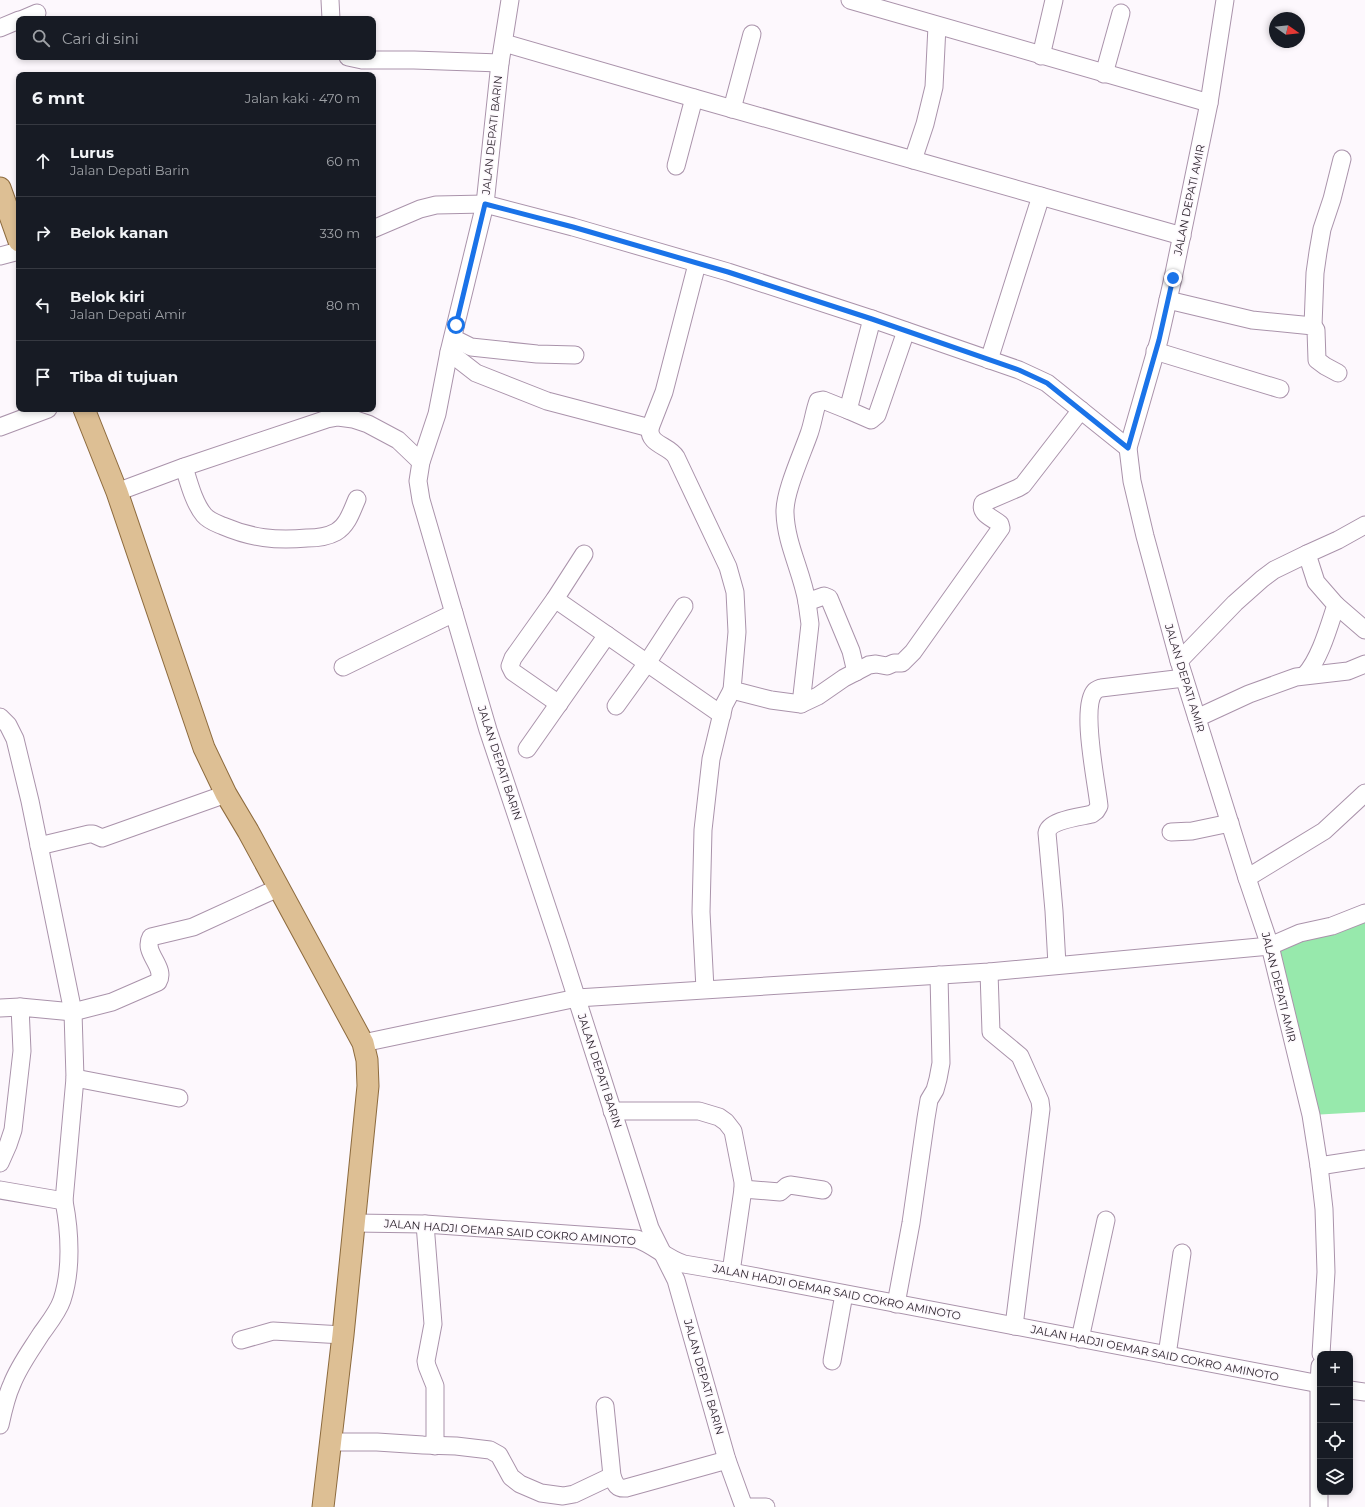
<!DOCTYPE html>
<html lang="id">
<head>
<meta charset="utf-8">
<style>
	body { margin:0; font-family:Montserrat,sans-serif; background:#242831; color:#f1f3f6 }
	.controls { position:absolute; right:12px; bottom:12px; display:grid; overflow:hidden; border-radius:8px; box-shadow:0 2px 6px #0003 }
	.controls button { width:36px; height:36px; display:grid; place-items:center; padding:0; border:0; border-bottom:1px solid #363941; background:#171b24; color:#f1f3f6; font:20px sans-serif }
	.compass { position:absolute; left:1269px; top:12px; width:36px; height:36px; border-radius:50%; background:#171b24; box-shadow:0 2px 6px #0003; rotate:104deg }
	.stop { position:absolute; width:12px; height:12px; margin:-9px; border:3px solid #1a73e8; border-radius:50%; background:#fff }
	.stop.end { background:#1a73e8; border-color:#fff; box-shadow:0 1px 4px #0008 }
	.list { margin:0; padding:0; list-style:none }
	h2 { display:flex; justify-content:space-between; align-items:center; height:52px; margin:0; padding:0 16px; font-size:17px }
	h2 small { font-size:13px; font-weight:400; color:#9ea1a6 }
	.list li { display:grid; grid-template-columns:26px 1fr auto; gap:12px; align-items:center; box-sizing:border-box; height:72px; padding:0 16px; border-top:1px solid #363941 }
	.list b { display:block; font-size:15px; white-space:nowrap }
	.list p { margin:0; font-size:13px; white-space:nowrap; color:#9ea1a6 }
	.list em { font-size:13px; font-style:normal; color:#9ea1a6 }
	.icon { flex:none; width:22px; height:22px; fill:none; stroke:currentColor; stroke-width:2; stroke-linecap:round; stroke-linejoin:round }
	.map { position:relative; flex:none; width:1365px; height:1507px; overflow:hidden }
	.search { position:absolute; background:#171b24; box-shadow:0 2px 6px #0003; left:16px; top:16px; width:360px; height:44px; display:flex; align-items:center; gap:10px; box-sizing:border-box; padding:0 14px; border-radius:8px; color:#9ea1a6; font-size:15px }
	.panel { position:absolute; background:#171b24; box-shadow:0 2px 6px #0003; left:16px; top:72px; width:360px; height:340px; border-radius:8px }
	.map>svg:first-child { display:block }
</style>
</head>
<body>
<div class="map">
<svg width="1365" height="1507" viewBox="0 0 1365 1507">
	<rect width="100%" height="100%" fill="#fdf8fd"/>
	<path fill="#97e9ac" d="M1365,913V1112L1311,1115L1271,952Z"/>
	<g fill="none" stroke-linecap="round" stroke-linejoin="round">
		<defs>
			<g id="minor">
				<path d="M330,0L331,19"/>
				<path d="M510,0L500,63L485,204L449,352L437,414L421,462L418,481L421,500L488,730L559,943L650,1228L676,1280L727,1460L744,1507"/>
				<path d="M850,0L1209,103"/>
				<path d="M1225,0L1209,103L1173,278L1159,340L1128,448L1132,481L1145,536L1179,661L1247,878L1270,946L1311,1115L1319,1166L1324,1209L1326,1272L1321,1354"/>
				<path d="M23,19L37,13"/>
				<path d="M0,28L19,20"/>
				<path d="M504,43L694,98L1182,236"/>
				<path d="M1041,56L1054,0"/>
				<path d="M348,57L362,60H414L500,63"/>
				<path d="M1104,74L1121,13"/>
				<path d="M732,109L752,34"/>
				<path d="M913,160L925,124L934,87L937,26"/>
				<path d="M676,166L694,98"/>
				<path d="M373,229L420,209L436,205L485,204L573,227L728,272L872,319L1019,370L1047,383L1128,448"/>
				<path d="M0,256L19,251"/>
				<path d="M697,264L664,392L650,428C648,445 669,445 676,457L728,567L735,592L737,632L732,690L771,700L801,704L818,696L844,678L869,665L876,664L887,666L894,663H902L913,652L1001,528L1000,524C993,518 979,514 983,503L1018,488L1023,485L1081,410"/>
				<path d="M1168,300L1252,320L1313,326L1316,330L1317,360L1325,366L1338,373"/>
				<path d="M1313,326L1315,273L1318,252L1322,229L1332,199L1342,159"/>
				<path d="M453,338L471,347L537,354L575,355"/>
				<path d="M1155,351L1280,389"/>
				<path d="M449,352L476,373L547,401L650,428"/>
				<path d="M989,360L1041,196"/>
				<path d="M848,410L871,420L877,415L906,331"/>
				<path d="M0,427L48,409"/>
				<path d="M184,467C189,483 194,503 204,515C209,521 216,523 223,526C251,538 276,541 307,538C317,538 327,537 336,532C348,525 352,510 357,499"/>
				<path d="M117,492L184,467L327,419L338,417L353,419L368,424L398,440L421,462"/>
				<path d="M555,599L722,715"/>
				<path d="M1336,605L1365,630"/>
				<path d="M1179,661L1235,603L1262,579L1274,570L1307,554"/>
				<path d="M343,667L454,613"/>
				<path d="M856,672L851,651L829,598L824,596L807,602C802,572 786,544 785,513C784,493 802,454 809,434C813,423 814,412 818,401L823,400L848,410L872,319"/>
				<path d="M1305,675C1320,659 1329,626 1336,605L1316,582L1307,554L1338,540L1365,525"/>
				<path d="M559,704L513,672L510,666L513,658L555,599L584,554"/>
				<path d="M801,704L810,624L807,602"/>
				<path d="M616,706L647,663L684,606"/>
				<path d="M0,717L8,725L15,739L30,801L73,1012L75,1078L64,1201C70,1232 72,1270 62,1300C58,1312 48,1324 41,1334C31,1350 19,1366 12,1384C6,1397 3,1411 0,1425"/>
				<path d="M1197,718L1249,694L1296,677L1348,671L1365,664"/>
				<path d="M527,749L607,635"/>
				<path d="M1171,832L1192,831L1230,823"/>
				<path d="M39,846L89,834H93L102,838L226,794"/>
				<path d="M1247,878L1324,831L1365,793"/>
				<path d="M1057,965L1054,911L1047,833C1049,820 1080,817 1092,814L1096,811L1099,806C1097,784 1080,707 1095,691C1096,690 1100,688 1101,688L1184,678"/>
				<path d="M989,972L991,1032L1020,1056L1040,1101L1041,1109L1014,1326"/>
				<path d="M705,989L701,912L703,830L711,759L724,705L732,690"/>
				<path d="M0,1008L20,1007"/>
				<path d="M363,1043L577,998L989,972L1270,946L1300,933L1332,926L1365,913"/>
				<path d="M75,1078L179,1098"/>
				<path d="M612,1111H699L719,1117L726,1122L733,1131L743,1182V1189L731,1272"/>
				<path d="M0,1163L8,1145L13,1130L22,1051L20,1007L73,1012L112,1002L158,982C167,967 142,953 151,937L193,927L278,888"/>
				<path d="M1319,1166L1365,1159"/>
				<path d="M743,1189L780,1192L787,1186L790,1185L823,1190"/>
				<path d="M0,1190L64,1201"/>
				<path d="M354,1223L425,1224L637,1239C654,1245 667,1259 684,1264L731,1272L1320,1384"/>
				<path d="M425,1224L433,1324L426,1361L427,1366L435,1386V1446"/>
				<path d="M896,1304L911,1223L926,1118L929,1100L935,1090L938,1079L941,1063L939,975"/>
				<path d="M1080,1339L1106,1220"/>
				<path d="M241,1340L273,1331L343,1335"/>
				<path d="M1167,1355L1182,1253"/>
				<path d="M832,1361L844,1294"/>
				<path d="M1350,1390L1365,1392"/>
				<path d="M605,1406L612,1476C615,1484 617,1489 626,1488L727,1460"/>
				<path d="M331,1442H377L423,1445L456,1446L490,1450L499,1455L511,1477L520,1484L541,1493L563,1496L574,1494L612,1476"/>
				<path d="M744,1507H766"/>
				<path d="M1319,1507V1384L1320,1366"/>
			</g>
			<g id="major">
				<path d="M0,188L19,241"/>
				<path d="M84,409L117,492L204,748L226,794L248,831L363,1043L367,1060L368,1086L343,1335L323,1507"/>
			</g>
		</defs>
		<use href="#minor" stroke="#aa93ab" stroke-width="19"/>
		<use href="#major" stroke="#8d6b3e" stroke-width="23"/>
		<use href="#minor" stroke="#fff" stroke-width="17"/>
		<use href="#major" stroke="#ddbf94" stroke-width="21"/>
	</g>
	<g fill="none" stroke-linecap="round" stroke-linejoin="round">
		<path stroke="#1a73e8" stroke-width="5" d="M456,325L485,204L573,227L728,272L872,319L1019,370L1047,383L1128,448L1159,340L1173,278"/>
	</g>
	<g text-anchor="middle" stroke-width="3" stroke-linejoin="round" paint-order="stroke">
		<g font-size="11" fill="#241c25" stroke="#fdf8fd">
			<text transform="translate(492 135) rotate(-84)" y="4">JALAN DEPATI BARIN</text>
			<text transform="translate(1189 200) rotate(-78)" y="4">JALAN DEPATI AMIR</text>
			<text transform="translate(1185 678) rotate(73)" y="4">JALAN DEPATI AMIR</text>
			<text transform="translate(500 763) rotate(72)" y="4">JALAN DEPATI BARIN</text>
			<text transform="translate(1279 987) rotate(76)" y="4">JALAN DEPATI AMIR</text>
			<text transform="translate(600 1071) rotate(72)" y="4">JALAN DEPATI BARIN</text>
			<text transform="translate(510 1232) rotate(4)" y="4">JALAN HADJI OEMAR SAID COKRO AMINOTO</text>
			<text transform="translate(837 1292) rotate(11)" y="4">JALAN HADJI OEMAR SAID COKRO AMINOTO</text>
			<text transform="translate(1155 1353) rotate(11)" y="4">JALAN HADJI OEMAR SAID COKRO AMINOTO</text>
			<text transform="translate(704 1377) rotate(74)" y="4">JALAN DEPATI BARIN</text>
		</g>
	</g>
</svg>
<div class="controls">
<button>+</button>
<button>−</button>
<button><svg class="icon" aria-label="locate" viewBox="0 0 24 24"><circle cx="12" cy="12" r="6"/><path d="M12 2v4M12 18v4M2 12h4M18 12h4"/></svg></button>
<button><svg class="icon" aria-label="layers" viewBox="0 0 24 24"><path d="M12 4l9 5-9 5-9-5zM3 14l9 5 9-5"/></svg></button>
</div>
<svg class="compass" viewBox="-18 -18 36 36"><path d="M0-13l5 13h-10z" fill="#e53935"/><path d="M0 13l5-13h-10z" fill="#9ea1a6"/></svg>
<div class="stop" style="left:456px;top:325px"></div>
<div class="stop end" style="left:1173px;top:278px"></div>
<div class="search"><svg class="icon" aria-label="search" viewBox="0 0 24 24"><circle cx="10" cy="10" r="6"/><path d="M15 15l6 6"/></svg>Cari di sini</div>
<section class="panel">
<h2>6 mnt<small>Jalan kaki · 470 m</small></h2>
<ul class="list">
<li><svg class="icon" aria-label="ahead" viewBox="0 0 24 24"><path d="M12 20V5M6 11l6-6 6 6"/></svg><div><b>Lurus</b><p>Jalan Depati Barin</p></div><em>60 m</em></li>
<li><svg class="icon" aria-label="right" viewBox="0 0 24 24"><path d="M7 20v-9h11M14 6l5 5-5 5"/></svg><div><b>Belok kanan</b></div><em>330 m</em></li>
<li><svg class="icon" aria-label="left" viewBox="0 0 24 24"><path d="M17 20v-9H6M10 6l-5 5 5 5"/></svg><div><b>Belok kiri</b><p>Jalan Depati Amir</p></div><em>80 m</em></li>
<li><svg class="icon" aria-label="arrive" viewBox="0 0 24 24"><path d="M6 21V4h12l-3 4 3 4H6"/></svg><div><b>Tiba di tujuan</b></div></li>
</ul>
</section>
</div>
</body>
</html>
